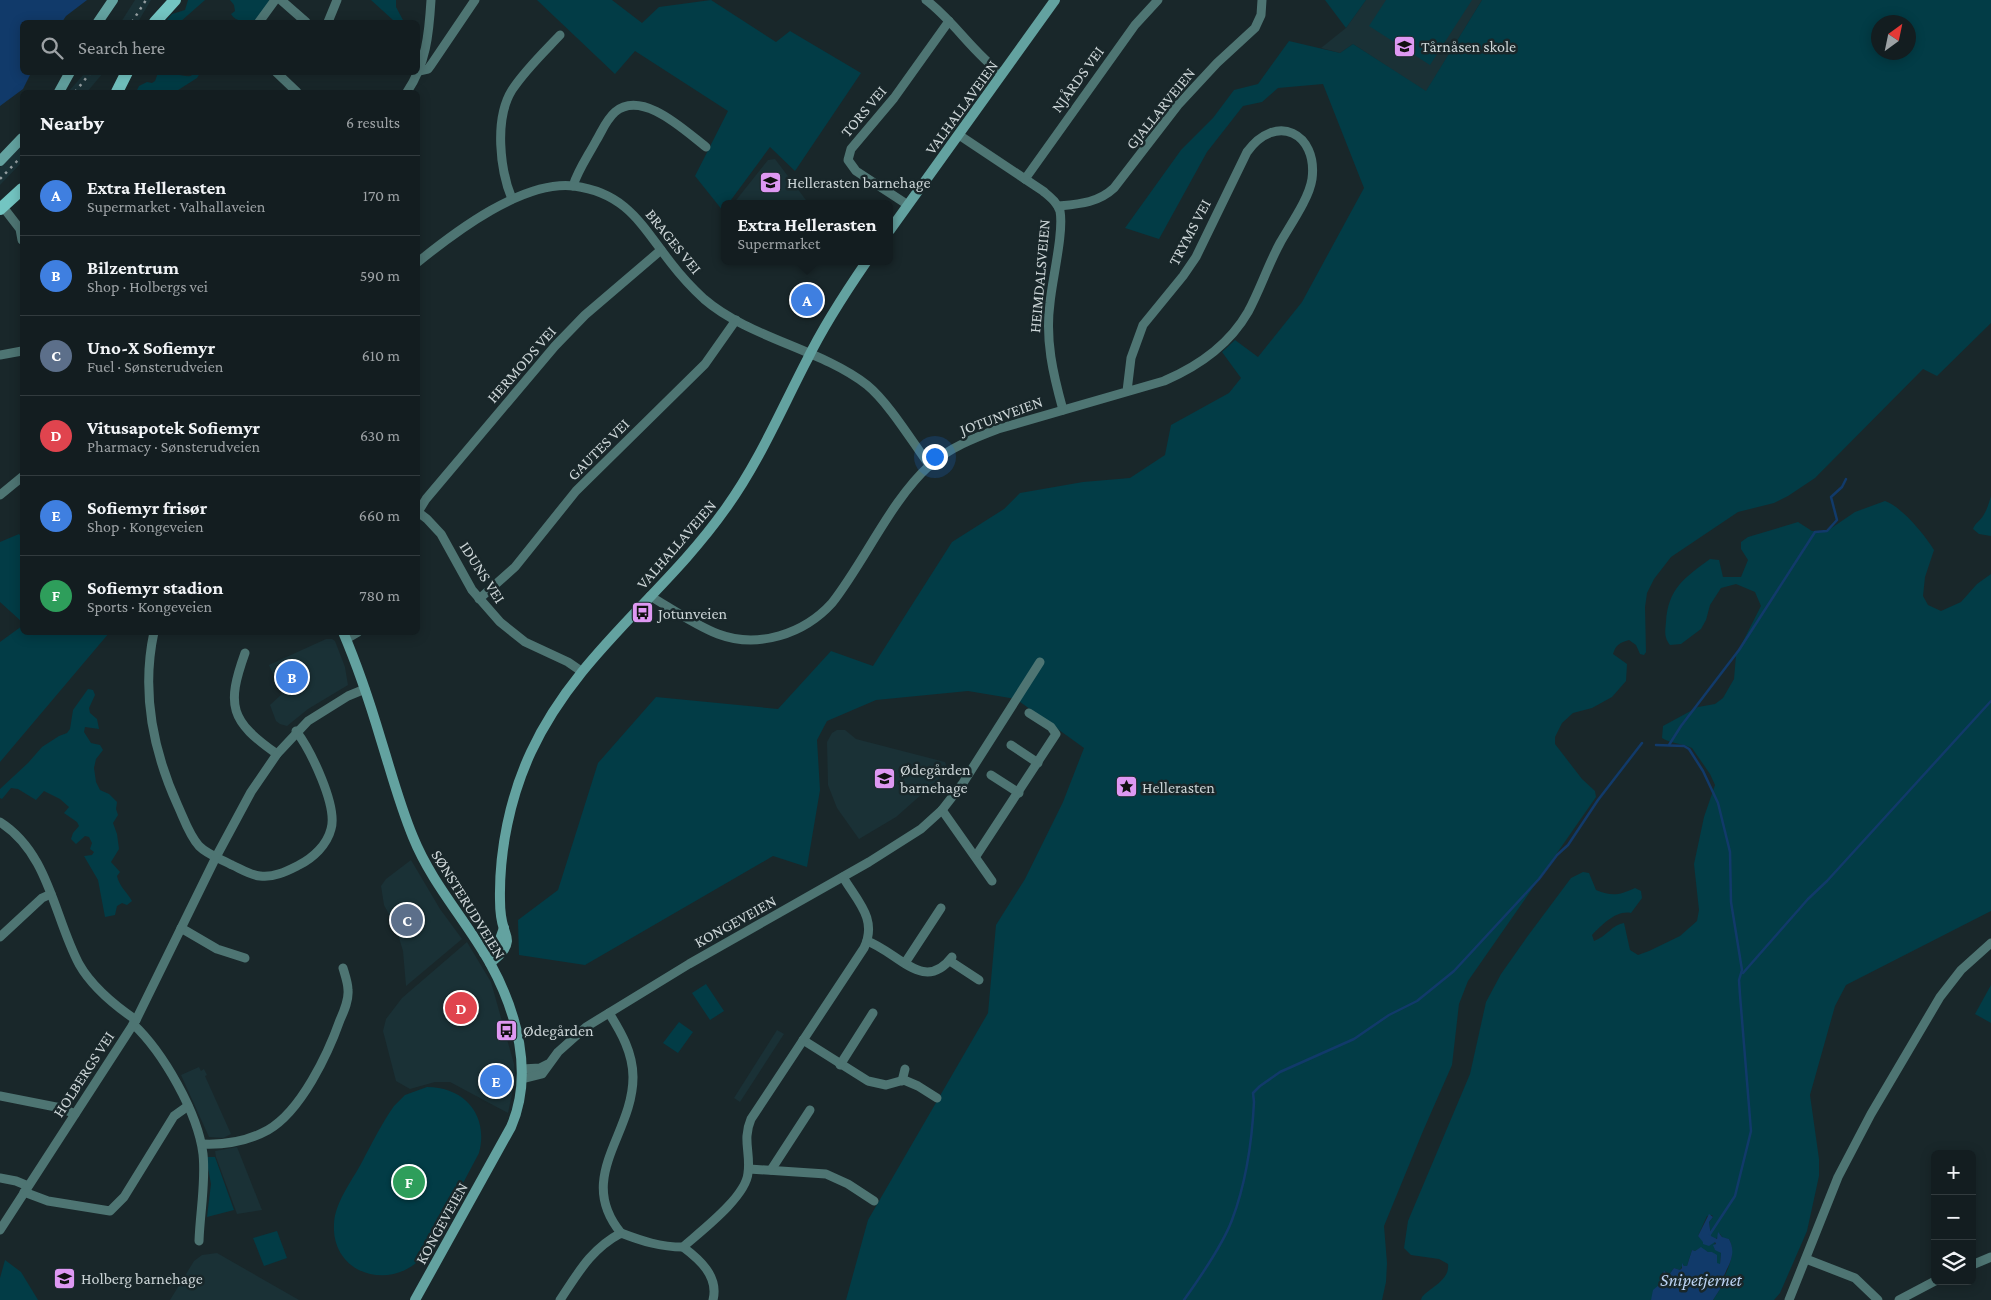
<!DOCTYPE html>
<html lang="en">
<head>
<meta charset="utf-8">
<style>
	body { margin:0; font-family:"Crimson Pro",serif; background:#1c2629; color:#f1f3f6 }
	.controls { position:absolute; right:15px; bottom:15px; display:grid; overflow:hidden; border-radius:8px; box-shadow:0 2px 12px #0003 }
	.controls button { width:45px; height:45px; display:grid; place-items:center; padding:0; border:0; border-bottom:1px solid #323b3e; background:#131d20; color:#f1f3f6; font:25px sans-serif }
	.compass { position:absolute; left:1871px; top:15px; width:45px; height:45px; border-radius:50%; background:#131d20; box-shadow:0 2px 12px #0003; rotate:33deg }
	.you { position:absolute; left:934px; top:456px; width:18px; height:18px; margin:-12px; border:4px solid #fff; border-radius:50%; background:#1a73e8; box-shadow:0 0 0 8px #1a73e833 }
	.badge { display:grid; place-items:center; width:32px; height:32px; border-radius:50%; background:#db2777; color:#fff; font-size:16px; font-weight:700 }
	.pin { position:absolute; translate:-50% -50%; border:2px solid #fff; box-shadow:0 1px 5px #0006 }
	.popup { position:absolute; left:721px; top:200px; width:172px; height:65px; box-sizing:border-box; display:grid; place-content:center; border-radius:8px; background:#131d20; filter:drop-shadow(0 1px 4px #0005); font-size:16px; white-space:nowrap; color:#9da2a5 }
	.popup b { font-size:19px; color:#f1f3f6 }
	.popup::after { content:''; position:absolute; left:50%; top:100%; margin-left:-10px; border:10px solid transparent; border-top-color:#131d20 }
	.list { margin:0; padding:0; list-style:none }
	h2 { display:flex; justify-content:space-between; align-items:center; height:65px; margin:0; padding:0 20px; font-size:21px }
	h2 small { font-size:16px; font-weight:400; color:#9da2a5 }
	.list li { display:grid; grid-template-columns:32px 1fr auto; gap:15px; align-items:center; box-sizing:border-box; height:80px; padding:0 20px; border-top:1px solid #323b3e }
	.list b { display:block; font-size:19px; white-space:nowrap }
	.list p { margin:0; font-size:16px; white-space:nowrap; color:#9da2a5 }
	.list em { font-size:16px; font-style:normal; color:#9da2a5 }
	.icon { flex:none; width:28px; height:28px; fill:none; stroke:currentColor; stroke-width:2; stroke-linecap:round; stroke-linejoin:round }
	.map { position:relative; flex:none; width:1991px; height:1300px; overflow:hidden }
	.search { position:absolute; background:#131d20; box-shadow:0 2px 12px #0003; left:20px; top:20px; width:400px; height:55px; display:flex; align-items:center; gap:12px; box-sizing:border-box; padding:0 18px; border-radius:8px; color:#9da2a5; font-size:19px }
	.panel { position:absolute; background:#131d20; box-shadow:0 2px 12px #0003; left:20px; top:90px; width:400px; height:545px; border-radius:8px }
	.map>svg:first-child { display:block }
</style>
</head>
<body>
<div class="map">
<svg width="1991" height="1300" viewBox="0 0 1991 1300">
	<rect width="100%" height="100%" fill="#19272a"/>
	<g fill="#1a3136">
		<path d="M135,0H151L138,22H121Z"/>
		<path d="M1366,0H1482L1426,92L1353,44L1340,53L1321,48L1346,28Z"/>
		<path d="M85,73H103L87,92H68Z"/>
		<path d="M22,144V162L0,185V167Z"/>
		<path d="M775,159L809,204H733L768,160Z"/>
		<path d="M326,639H332L335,641L345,667L348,685L308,709L287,726L280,724L276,721L270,705L282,694L269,665Z"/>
		<path d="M837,730H845L856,739L945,762L948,771L896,817L859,839L837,808L828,785L827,742L832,733Z"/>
		<path d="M411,860L440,909L462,939L406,986L403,951L396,928L384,905L381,886L386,879Z"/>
		<path d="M467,942L491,982L514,1064L515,1080L508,1113L450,1082H435L410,1089L396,1081L383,1031L386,1019L402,998Z"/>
		<path d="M777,1030L784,1034L740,1102L734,1098Z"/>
		<path d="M199,1067L201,1071L204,1069L207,1075L205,1076L231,1134L223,1138L209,1137L181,1075Z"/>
		<path d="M237,1147L262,1210L237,1214L216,1157L215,1151Z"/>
		<path d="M217,1253L299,1300H170L194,1261L202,1255Z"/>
	</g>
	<g fill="#023c46" fill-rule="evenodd">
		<path d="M188,0H205L180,22H165L172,14L185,10Z"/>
		<path d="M230,0H269L268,5L254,22C245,22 236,22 231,14L235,11L234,5Z"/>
		<path d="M371,0H396V7L404,22H393V20Z"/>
		<path d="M537,0H612L642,23L659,7L711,0L776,42L790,31L861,73L795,171L770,147L728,204H724L723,211L695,176L728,111L635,51L615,74Z"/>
		<path d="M1325,0H1366L1346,28Z"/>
		<path d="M1386,0H1472L1430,65L1369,26Z"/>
		<path d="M1482,0H1991V323L1937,376L1923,369L1815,478L1788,496L1774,503L1738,512L1671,557L1654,579L1647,593L1645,607L1646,652L1644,655L1640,654L1636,645L1629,640C1620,643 1616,644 1613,654L1627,664L1626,681L1612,697L1592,708L1573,713L1562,723L1555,737V744L1582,779L1595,791L1596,797L1468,981L1459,1004L1452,1065L1423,1131L1384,1226L1387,1263L1386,1282L1382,1300H846L868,1220L988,1013L996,925L1025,879L1063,802L1084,748L1016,699L968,691L876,700L827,721L817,740L820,790L807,867L773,856L585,965L519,955L518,920L558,890L598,763L656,697L778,709L831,651L873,666L952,542L1004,509L1020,493L1083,482L1130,478L1165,455L1171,425L1229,393L1241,378L1222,352L1235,340L1258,357L1302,302L1364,188L1323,84L1278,88L1262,102L1243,106L1207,152L1159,239L1125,228L1181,150L1213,118L1234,90L1258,84L1289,41L1340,53L1353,44L1426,91ZM1878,22H1908V52H1878Z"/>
		<path d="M158,73C169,72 183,77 191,76L193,73H200L197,78L175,92H136L139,86L147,82L152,83L155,81Z"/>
		<path d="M1991,496V536L1979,534L1973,529C1975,523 1980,521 1983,516C1987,510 1989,503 1991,496Z"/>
		<path d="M1885,501C1902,507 1924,534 1934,550L1925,577L1923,596L1928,605L1941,611L1961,602L1977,584L1991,574V911L1846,985L1835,1006L1810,1095L1819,1159V1176L1807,1231L1780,1293L1774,1300H1713L1722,1286L1721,1285C1727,1270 1737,1254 1729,1239L1723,1238L1720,1234L1716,1239L1711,1236L1709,1222L1713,1217L1712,1215L1707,1216L1698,1236L1704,1242L1703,1243L1710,1245L1715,1241L1714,1248L1721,1253L1720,1264H1717V1258L1712,1252H1708L1700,1248L1695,1251L1692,1250L1687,1266H1684L1683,1264L1680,1270L1674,1268L1666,1279L1663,1275L1666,1271L1662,1273L1661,1282L1651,1300H1421L1422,1297C1431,1287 1450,1280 1448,1264L1439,1259L1411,1255L1404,1248L1408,1221L1470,1074L1486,1002L1501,974L1527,937L1571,878L1583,872L1589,873L1596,890C1613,897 1619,895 1635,888L1641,891L1642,898L1631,913C1616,910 1602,925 1592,935L1594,941C1606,937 1613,924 1624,923L1630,950L1638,955L1649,951L1680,936L1697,921L1699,910L1694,864L1704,817L1715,785L1710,774L1692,748C1682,743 1672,744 1662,738L1663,726L1698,707L1715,704L1723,698L1734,679L1736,655L1761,606L1755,592L1736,584L1721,588L1710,605L1706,620L1701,629L1681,644L1670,645C1664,637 1665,632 1666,622C1668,589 1684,578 1710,559L1719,560L1723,577H1741L1748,560L1741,549V542L1748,537L1798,522L1812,531H1827L1855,512Z"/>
		<path d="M19,534L22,538V632L109,633L0,762V642L22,626L21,621L0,602V542Z"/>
		<path d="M88,689L93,690L95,695L89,708L90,713L97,719L99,729L85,727L84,732L91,743L100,745L103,750L96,759L94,768L96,782L100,790L109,794L117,802L116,809L118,815L113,823L117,834L119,849L111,862L120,872L117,876C119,886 127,892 132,901L127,905L122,903L117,906L115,915L105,917L98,880L84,856L92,855L94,852L90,849L92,843L89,837L85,836L76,844L71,839L73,833L79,826L77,822L64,813L69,807L60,799L44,791L36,800L18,789L11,788L2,799L0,798V789L28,763L42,747L59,736L67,733L70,729L73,710Z"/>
		<path d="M706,984L724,1011L710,1020L692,993Z"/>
		<path d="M1991,985V1023L1975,1014Z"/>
		<path d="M679,1022L693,1032L678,1053L663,1043Z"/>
		<path d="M427,1087C465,1087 489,1116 479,1153L427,1251C397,1294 331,1277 334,1224C335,1202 352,1181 362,1162C372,1143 382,1123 394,1106L405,1095Z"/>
		<path d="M206,1157H215L234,1210L207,1217L211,1184Z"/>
		<path d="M277,1231L287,1258L264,1266L253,1238Z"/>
		<path d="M5,1260L21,1272L38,1300H0V1278Z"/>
	</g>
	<g fill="#113a6a">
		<path d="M0,0H87L66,16L62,22H22V72L31,73L23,89L0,106Z"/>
		<path d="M1709,1214L1713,1217L1709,1222L1711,1236L1717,1239L1718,1232L1722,1237L1729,1239C1740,1259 1720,1273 1722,1286L1713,1300H1651L1653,1290L1659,1285L1664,1271L1666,1272L1664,1274L1663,1277L1666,1279L1674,1268L1680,1270L1682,1268V1263L1684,1266H1687L1692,1250L1695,1251L1701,1247L1708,1252H1712L1717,1255V1263L1720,1264L1721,1253L1715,1250L1713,1245L1716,1244L1715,1242L1709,1246L1703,1244V1242L1698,1236Z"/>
	</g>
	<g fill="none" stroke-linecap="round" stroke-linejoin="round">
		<g stroke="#113a6a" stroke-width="2.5">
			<path d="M1656,745L1684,746L1689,749L1703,771L1718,803L1730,852L1731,902L1742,970L1739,980L1740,995L1751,1131L1735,1196L1710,1234"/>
			<path d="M1669,745L1681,726L1739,650L1815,532L1827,531L1837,520L1831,497L1842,487L1846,479"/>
			<path d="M1743,973L1808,899L1827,881L1991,701"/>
			<path d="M1184,1300C1199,1279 1223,1244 1232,1220C1246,1183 1252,1142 1254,1102L1253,1093L1260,1086L1280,1072L1354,1039L1389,1015L1417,1001L1454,971L1539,879L1557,855L1568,845L1598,800L1642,743"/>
		</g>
		<g stroke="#4e7573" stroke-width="9">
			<path d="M281,0L306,22"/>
			<path d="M926,0C954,21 973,53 1002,74"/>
			<path d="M259,22L275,0"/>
			<path d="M328,22L337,0"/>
			<path d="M419,71L428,69L431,65L475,0"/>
			<path d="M276,72L297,92"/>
			<path d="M407,92C426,64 429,34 431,0"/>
			<path d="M959,135L1043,191C1050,197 1057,202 1060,211C1064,232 1052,280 1050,303C1045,340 1053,374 1063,410"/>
			<path d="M1025,179L1135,25L1158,0"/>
			<path d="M573,186C578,170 588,156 596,141C602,131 606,120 615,112C642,89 685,131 706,147"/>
			<path d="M512,199C500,170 494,119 512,90C525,70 544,52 560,35"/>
			<path d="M908,205L856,171L848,160L851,149L894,98L949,21"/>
			<path d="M1058,206C1079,204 1098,203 1114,188L1178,105L1217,63L1255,28L1261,15L1262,0"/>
			<path d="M3,207L20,229L22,240"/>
			<path d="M418,262C455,232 523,180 574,186C627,193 642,226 671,263C681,276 692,288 704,299C749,338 821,349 867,385C889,403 913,443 930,466"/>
			<path d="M0,355L22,351"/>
			<path d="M0,495L22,477"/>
			<path d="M418,512L426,499L555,346L585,315L661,250"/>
			<path d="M418,512L427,519L441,534L472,590L500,622L525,642L568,662L581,671"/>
			<path d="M650,596C672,609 695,625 718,634C758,649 804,634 832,603C865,561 891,500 930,465C949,448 974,438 998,429L1164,381C1199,366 1229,345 1248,312C1260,290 1268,265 1280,243C1290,225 1309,199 1312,179C1318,133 1276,112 1247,152L1196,257L1183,276L1143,325L1131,358L1127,391"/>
			<path d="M479,599L515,567L576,491L705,364L736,320"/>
			<path d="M154,632C141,692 153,751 178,806C184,819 189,835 199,846C208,855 221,859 232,865C241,869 250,875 260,876C274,878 287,871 299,865C313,858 327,845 331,829C338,806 310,749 296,731"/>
			<path d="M346,639L358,632"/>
			<path d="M245,653C226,706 230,721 277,754"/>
			<path d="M1011,745L1038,763"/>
			<path d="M991,775L1019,793"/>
			<path d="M942,810L992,881"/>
			<path d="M0,822C49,853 54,917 79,964C92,987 114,1005 136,1020"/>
			<path d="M976,856L1056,734L1051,727L1029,713"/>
			<path d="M181,928L217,949L245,958"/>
			<path d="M0,937L42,898L51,894"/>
			<path d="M867,941C898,952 924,994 952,957"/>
			<path d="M950,961L979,980"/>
			<path d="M905,963L941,908"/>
			<path d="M609,1013C621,1032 633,1053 633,1077C633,1135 575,1177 621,1233"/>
			<path d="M133,1024C163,1052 198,1113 203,1154C206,1182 200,1212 199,1241"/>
			<path d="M803,1040L868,1081L886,1085L904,1080L918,1086L937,1098"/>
			<path d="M840,1065L873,1013"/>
			<path d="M522,1069L540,1068L548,1064"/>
			<path d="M522,1079L542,1074L558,1052L586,1027L689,964L869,862L921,829L942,810L963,783L1040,662"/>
			<path d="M902,1081L905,1069"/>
			<path d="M0,1096L61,1108L75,1114"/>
			<path d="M202,1144C224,1145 248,1141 268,1130C301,1111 328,1054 340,1020C344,1011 349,1000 348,990C348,983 345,975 343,968"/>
			<path d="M749,1169L826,1174L848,1184L874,1201"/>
			<path d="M771,1170L810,1110"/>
			<path d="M0,1178L16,1181L28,1186"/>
			<path d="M24,1192L48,1201L110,1211L124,1197L174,1116L188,1106"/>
			<path d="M0,1230L136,1020L216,857L251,792L277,754L308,721L348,696L365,689"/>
			<path d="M683,1247C699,1259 719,1276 713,1300"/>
			<path d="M1806,1259L1855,1278L1878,1300"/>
			<path d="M1972,1265L1991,1257"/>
			<path d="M560,1300C578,1273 591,1249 621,1233C642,1241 660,1247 683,1247C701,1231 746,1197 748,1173C751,1153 742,1140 751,1119L864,948C878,919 857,901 843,877"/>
			<path d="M1789,1300L1838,1177L1871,1114L1940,997L1961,970L1991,943"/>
			<path d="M1899,1300L1935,1281"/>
		</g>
		<g stroke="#63a2a0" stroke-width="10">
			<path d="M98,22L113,0"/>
			<path d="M59,92L70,72"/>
			<path d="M0,161L22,138"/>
			<path d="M890,230L1055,0"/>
			<path d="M343,632C358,667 370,703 381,740C391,772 400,806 413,837C432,884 466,920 490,963C517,1012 534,1074 511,1127L415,1300"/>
			<path d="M484,953L499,942L504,928"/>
			<path d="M490,963C497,957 506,951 507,941C507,936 505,933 504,929C501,920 500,910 500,900C499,851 510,797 531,752C577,653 665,595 726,508C759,462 781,410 807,360C824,325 845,293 867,261"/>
		</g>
		<g stroke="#73c5c2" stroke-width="12">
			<path d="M155,22L175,0"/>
			<path d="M117,92L127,72"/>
			<path d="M0,209L22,189"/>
		</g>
		<g stroke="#949ea1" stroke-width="2.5" stroke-dasharray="2.5 5" stroke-linecap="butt">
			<path d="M132,22L146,0"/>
			<path d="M75,92L91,72"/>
			<path d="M0,179L22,156"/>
		</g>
	</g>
	<defs>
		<symbol id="school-square" viewBox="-11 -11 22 22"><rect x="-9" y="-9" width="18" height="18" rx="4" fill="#de98f2" stroke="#19272a"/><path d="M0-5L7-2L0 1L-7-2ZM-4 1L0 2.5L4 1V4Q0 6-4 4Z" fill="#111"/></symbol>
		<symbol id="bus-square" viewBox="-11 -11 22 22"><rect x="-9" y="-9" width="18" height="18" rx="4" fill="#de98f2" stroke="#19272a"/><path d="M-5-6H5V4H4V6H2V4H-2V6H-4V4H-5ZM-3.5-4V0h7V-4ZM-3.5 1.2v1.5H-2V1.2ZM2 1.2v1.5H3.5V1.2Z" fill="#111"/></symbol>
		<symbol id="sight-square" viewBox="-11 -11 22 22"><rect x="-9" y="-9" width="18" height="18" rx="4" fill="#de98f2" stroke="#19272a"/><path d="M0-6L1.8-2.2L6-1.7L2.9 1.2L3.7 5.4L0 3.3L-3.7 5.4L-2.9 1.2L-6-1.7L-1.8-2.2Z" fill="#111"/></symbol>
	</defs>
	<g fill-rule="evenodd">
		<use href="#school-square" x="1392" y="34" width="25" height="25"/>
		<use href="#school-square" x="758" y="170" width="25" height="25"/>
		<use href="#bus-square" x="630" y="600" width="25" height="25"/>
		<use href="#school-square" x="872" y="766" width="25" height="25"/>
		<use href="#sight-square" x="1114" y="774" width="25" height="25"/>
		<use href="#bus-square" x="494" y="1018" width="25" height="25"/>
		<use href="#school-square" x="52" y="1266" width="25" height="25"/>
	</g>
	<g text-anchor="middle" stroke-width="5" stroke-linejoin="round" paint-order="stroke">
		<g font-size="16" fill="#cbd4d6" stroke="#19272a" text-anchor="start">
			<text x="1421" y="52">Tårnåsen skole</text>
			<text x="787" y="188">Hellerasten barnehage</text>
			<text x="658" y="619">Jotunveien</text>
			<text x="900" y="775">Ødegården<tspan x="900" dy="18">barnehage</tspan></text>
			<text x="1142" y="793">Hellerasten</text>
			<text x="523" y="1036">Ødegården</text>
			<text x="81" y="1284">Holberg barnehage</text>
		</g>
		<g font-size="16" fill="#cbd4d6" stroke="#19272a">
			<text transform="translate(1077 79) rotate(-54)" y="6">NJÅRDS VEI</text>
			<text transform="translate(961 107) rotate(-54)" y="6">VALHALLAVEIEN</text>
			<text transform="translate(1160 108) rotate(-51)" y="6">GJALLARVEIEN</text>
			<text transform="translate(863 111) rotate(-50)" y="6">TORS VEI</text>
			<text transform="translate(1189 232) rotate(-62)" y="6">TRYMS VEI</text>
			<text transform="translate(674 241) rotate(51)" y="6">BRAGES VEI</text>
			<text transform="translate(1039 276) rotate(-85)" y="6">HEIMDALSVEIEN</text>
			<text transform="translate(521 364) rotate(-49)" y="6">HERMODS VEI</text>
			<text transform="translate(1001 415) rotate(-20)" y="6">JOTUNVEIEN</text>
			<text transform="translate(598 449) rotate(-45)" y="6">GAUTES VEI</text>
			<text transform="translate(676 544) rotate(-49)" y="6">VALHALLAVEIEN</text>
			<text transform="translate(483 572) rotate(57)" y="6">IDUNS VEI</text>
			<text transform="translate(469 904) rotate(58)" y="6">SØNSTERUDVEIEN</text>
			<text transform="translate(735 921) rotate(-29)" y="6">KONGEVEIEN</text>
			<text transform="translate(83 1074) rotate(-57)" y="6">HOLBERGS VEI</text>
			<text transform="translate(441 1223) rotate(-61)" y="6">KONGEVEIEN</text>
		</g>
		<g font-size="18" font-style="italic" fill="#bbd2f1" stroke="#19272a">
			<text x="1701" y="1286">Snipetjernet</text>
		</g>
	</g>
</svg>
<div class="controls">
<button>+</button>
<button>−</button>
<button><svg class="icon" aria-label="layers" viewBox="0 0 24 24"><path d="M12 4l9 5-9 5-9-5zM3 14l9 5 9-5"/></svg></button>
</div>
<svg class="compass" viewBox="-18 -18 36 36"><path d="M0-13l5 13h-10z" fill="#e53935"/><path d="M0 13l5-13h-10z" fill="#9da2a5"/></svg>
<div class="you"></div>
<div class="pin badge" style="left:807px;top:300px;background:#3f7fe0">A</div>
<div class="popup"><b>Extra Hellerasten</b>Supermarket</div>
<div class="pin badge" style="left:292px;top:677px;background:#3f7fe0">B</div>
<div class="pin badge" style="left:407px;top:920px;background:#5c6f8a">C</div>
<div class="pin badge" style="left:461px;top:1008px;background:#e0444e">D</div>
<div class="pin badge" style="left:496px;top:1081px;background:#3f7fe0">E</div>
<div class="pin badge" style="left:409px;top:1182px;background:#2e9e5b">F</div>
<div class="search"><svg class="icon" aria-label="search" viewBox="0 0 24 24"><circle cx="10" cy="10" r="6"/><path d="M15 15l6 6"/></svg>Search here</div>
<section class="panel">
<h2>Nearby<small>6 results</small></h2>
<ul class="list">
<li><span class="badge" style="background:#3f7fe0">A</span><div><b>Extra Hellerasten</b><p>Supermarket · Valhallaveien</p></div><em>170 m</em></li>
<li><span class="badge" style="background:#3f7fe0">B</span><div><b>Bilzentrum</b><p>Shop · Holbergs vei</p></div><em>590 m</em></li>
<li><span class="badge" style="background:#5c6f8a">C</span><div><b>Uno-X Sofiemyr</b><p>Fuel · Sønsterudveien</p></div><em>610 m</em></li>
<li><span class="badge" style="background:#e0444e">D</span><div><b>Vitusapotek Sofiemyr</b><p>Pharmacy · Sønsterudveien</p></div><em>630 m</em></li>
<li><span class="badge" style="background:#3f7fe0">E</span><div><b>Sofiemyr frisør</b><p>Shop · Kongeveien</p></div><em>660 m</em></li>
<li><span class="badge" style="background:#2e9e5b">F</span><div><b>Sofiemyr stadion</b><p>Sports · Kongeveien</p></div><em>780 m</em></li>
</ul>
</section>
</div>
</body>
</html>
